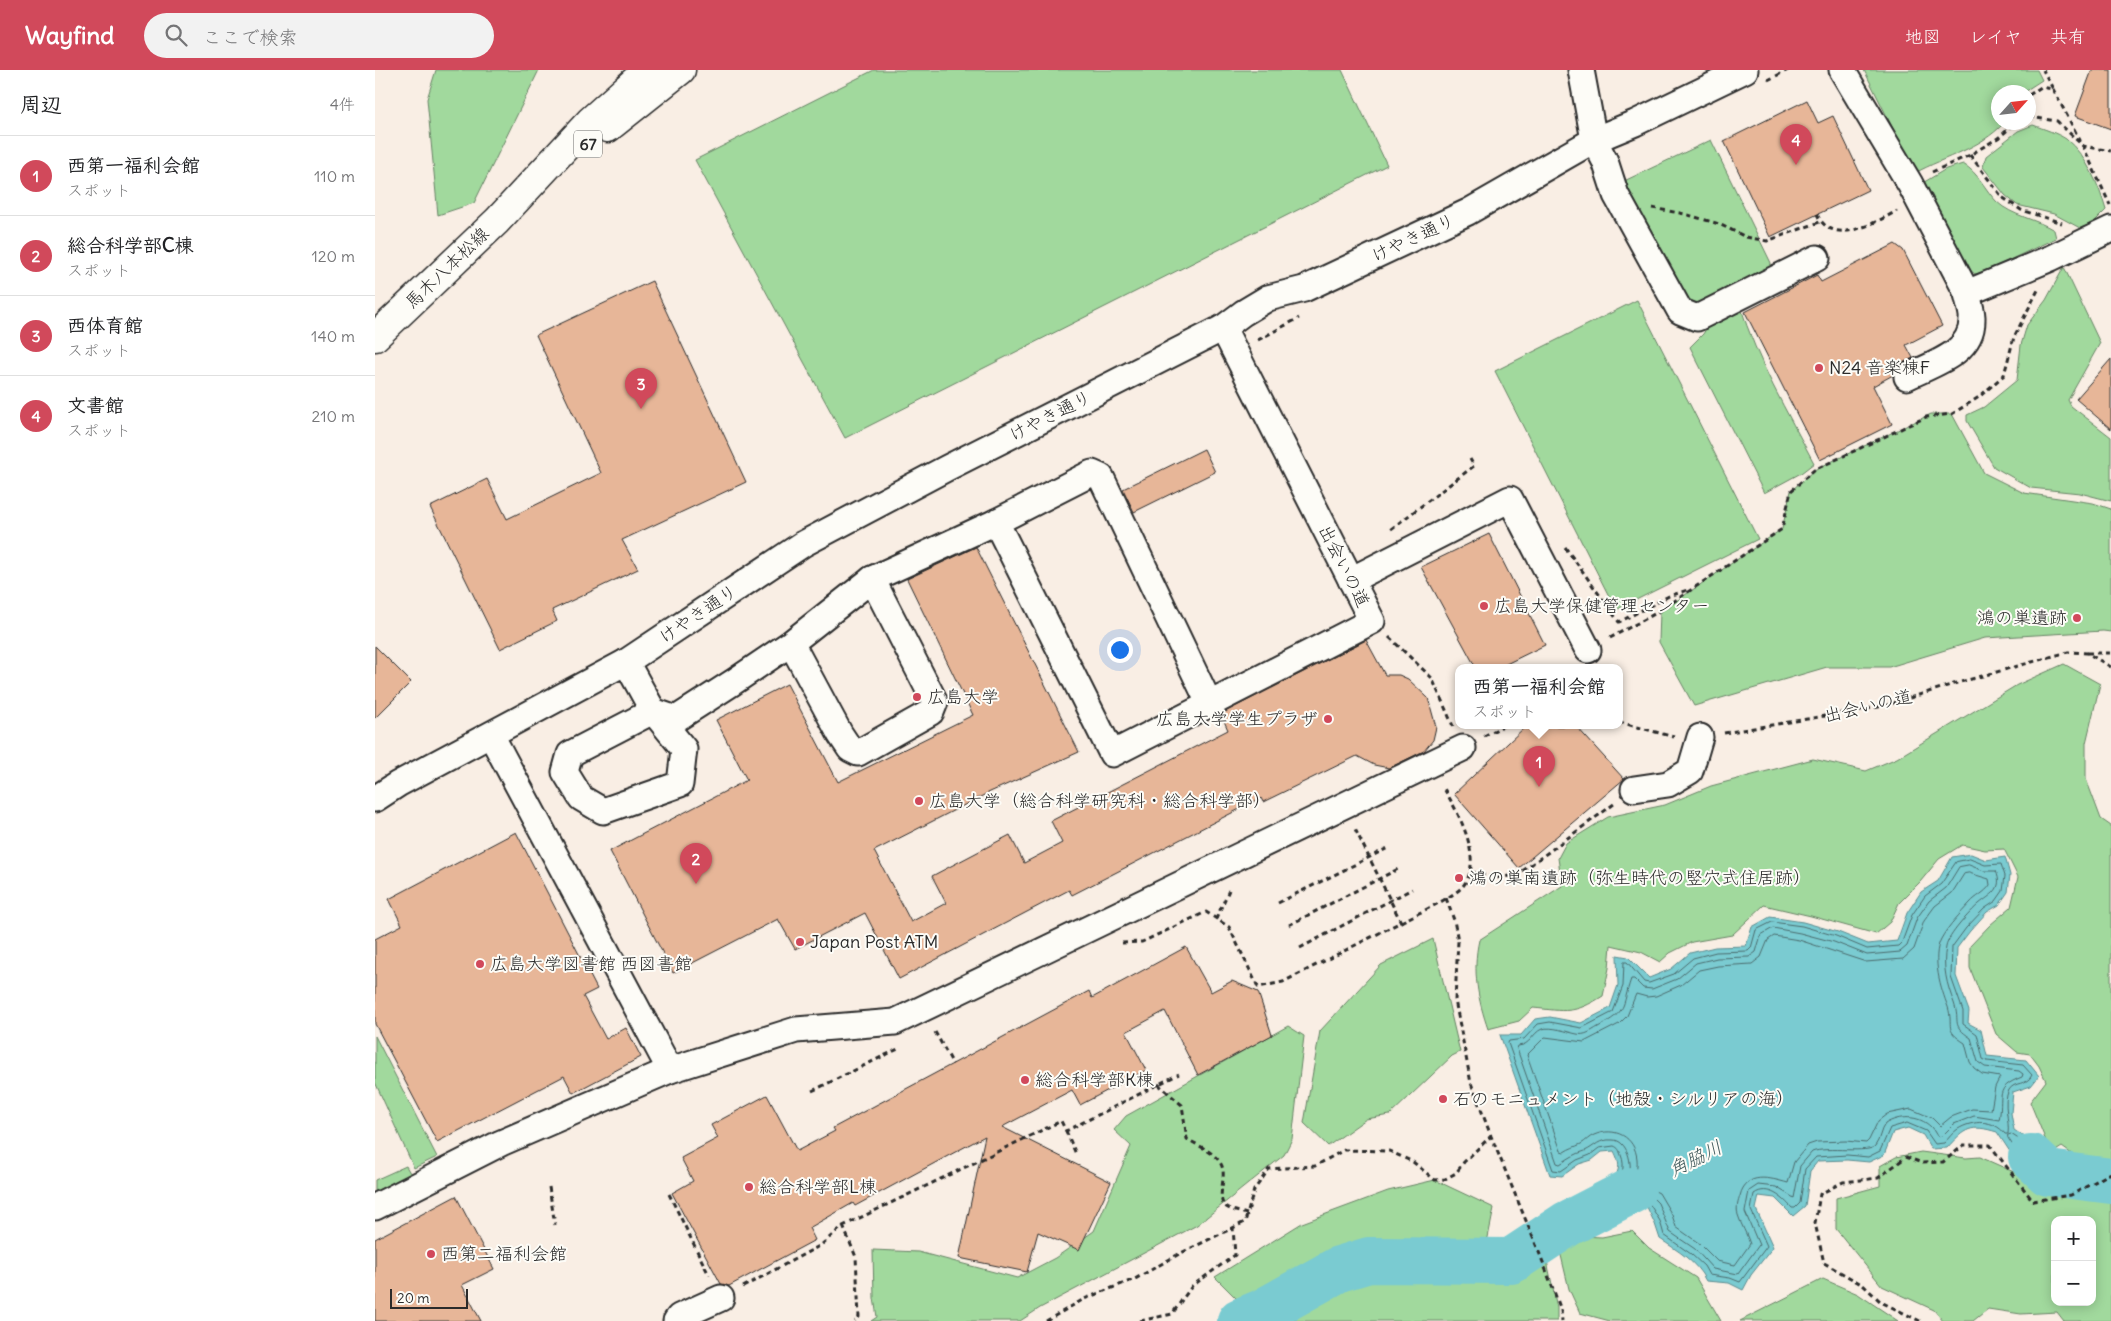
<!DOCTYPE html>
<html lang="ja">
<head>
<meta charset="utf-8">
<style>
	body { margin:0; font-family:Delius,"Klee One",sans-serif; background:#f2f2f2; color:#202124 }
	.controls { position:absolute; right:15px; bottom:15px; display:grid; overflow:hidden; border-radius:10px; box-shadow:0 2px 12px #0003 }
	.controls button { width:45px; height:45px; display:grid; place-items:center; padding:0; border:0; border-bottom:1px solid #e0e0e0; background:#fff; color:#202124; font:25px sans-serif }
	.compass { position:absolute; left:1616px; top:15px; width:45px; height:45px; border-radius:50%; background:#fff; box-shadow:0 2px 12px #0003; rotate:63deg }
	.scale { position:absolute; left:15px; bottom:12px; width:78px; box-sizing:border-box; padding-left:5px; border:2px solid #2b2b2b; border-top:0; font-size:14px; line-height:18px; white-space:nowrap; color:#2b2b2b; -webkit-text-stroke:4px #fdfcf7; paint-order:stroke }
	.you { position:absolute; left:744px; top:579px; width:18px; height:18px; margin:-12px; border:4px solid #fff; border-radius:50%; background:#1a73e8; box-shadow:0 0 0 8px #1a73e833 }
	.badge { display:grid; place-items:center; width:32px; height:32px; border-radius:50%; background:#d1495b; color:#fff; font-size:16px; font-weight:700 }
	.pin { position:absolute; translate:-50% -41px; filter:drop-shadow(0 1px 2px #0008) }
	.pin::after { content:''; position:absolute; top:26px; width:18px; height:15px; background:inherit; clip-path:polygon(0 0,100% 0,50% 100%) }
	.popup { position:absolute; left:1080px; top:594px; width:168px; height:65px; box-sizing:border-box; display:grid; place-content:center; border-radius:10px; background:#fff; filter:drop-shadow(0 1px 4px #0005); font-size:16px; white-space:nowrap; color:#757577 }
	.popup b { font-size:19px; color:#202124 }
	.popup::after { content:''; position:absolute; left:50%; top:100%; margin-left:-10px; border:10px solid transparent; border-top-color:#fff }
	.list { margin:0; padding:0; list-style:none }
	h2 { display:flex; justify-content:space-between; align-items:center; height:65px; margin:0; padding:0 20px; font-size:21px }
	h2 small { font-size:16px; font-weight:400; color:#757577 }
	.list li { display:grid; grid-template-columns:32px 1fr auto; gap:15px; align-items:center; box-sizing:border-box; height:80px; padding:0 20px; border-top:1px solid #e0e0e0 }
	.list b { display:block; font-size:19px; white-space:nowrap }
	.list p { margin:0; font-size:16px; white-space:nowrap; color:#757577 }
	.list em { font-size:16px; font-style:normal; color:#757577 }
	.icon { flex:none; width:28px; height:28px; fill:none; stroke:currentColor; stroke-width:2; stroke-linecap:round; stroke-linejoin:round }
	.map { position:relative; flex:none; width:1736px; height:1251px; overflow:hidden }
	header { display:flex; align-items:center; gap:30px; box-sizing:border-box; height:70px; padding:0 25px; background:#d1495b; color:#fff }
	header strong { font-size:24px }
	nav { display:flex; gap:28px; margin-inline-start:auto; font-size:18px }
	.search { width:350px; height:45px; background:#f2f2f2; display:flex; align-items:center; gap:12px; box-sizing:border-box; padding:0 18px; border-radius:28px; color:#757577; font-size:19px }
	main { display:flex }
	aside { flex:1; background:#fff }
	.map>svg:first-child { display:block }
</style>
</head>
<body>
<header>
<strong>Wayfind</strong>
<div class="search"><svg class="icon" aria-label="search" viewBox="0 0 24 24"><circle cx="10" cy="10" r="6"/><path d="M15 15l6 6"/></svg>ここで検索</div>
<nav><a>地図</a><a>レイヤ</a><a>共有</a></nav>
</header>
<main>
<aside>
<h2>周辺<small>4件</small></h2>
<ul class="list">
<li><span class="badge">1</span><div><b>西第一福利会館</b><p>スポット</p></div><em>110 m</em></li>
<li><span class="badge">2</span><div><b>総合科学部C棟</b><p>スポット</p></div><em>120 m</em></li>
<li><span class="badge">3</span><div><b>西体育館</b><p>スポット</p></div><em>140 m</em></li>
<li><span class="badge">4</span><div><b>文書館</b><p>スポット</p></div><em>210 m</em></li>
</ul>
</aside>
<div class="map">
<svg width="1736" height="1251" viewBox="0 0 1736 1251">
	<rect width="100%" height="100%" fill="#f9eee4"/>
	<filter id="ink" filterUnits="userSpaceOnUse"><feTurbulence type="fractalNoise" baseFrequency=".02" numOctaves="2"/><feDisplacementMap in="SourceGraphic" scale="10" xChannelSelector="R" yChannelSelector="G"/><feConvolveMatrix kernelMatrix="1 2 1 2 8 2 1 2 1" color-interpolation-filters="sRGB"/></filter>
	<g filter="url(#ink)">
		<g fill="#a1d99d" stroke="#668264" fill-rule="evenodd">
			<path d="M61,0H164L99,133L63,145L52,29Z"/>
			<path d="M499,0H967L1012,95L470,368L320,90Z"/>
			<path d="M1489,0H1662L1667,10L1653,19L1650,22H1624V52L1629,53C1605,79 1571,86 1540,103Z"/>
			<path d="M1658,55C1669,59 1682,63 1691,69C1712,86 1724,116 1731,140L1717,154L1705,158L1679,144L1642,135L1630,125L1608,97L1611,86L1643,61Z"/>
			<path d="M1336,70L1396,193L1395,202L1321,240L1309,237L1247,112Z"/>
			<path d="M1588,94C1603,102 1610,120 1622,132C1637,146 1661,149 1679,160L1681,168L1609,202L1600,204L1587,194L1546,114L1571,99Z"/>
			<path d="M1689,197L1725,273L1693,330L1696,336L1736,367V431L1705,423L1656,418L1619,397L1592,351V345L1609,337L1642,310L1646,275L1652,255L1671,230Z"/>
			<path d="M1262,230L1383,469L1241,540L1120,301Z"/>
			<path d="M1365,235C1382,291 1412,342 1439,393L1426,403L1389,423L1315,277L1328,264L1339,246Z"/>
			<path d="M1556,344H1577L1609,403L1649,423L1718,433L1736,439V562L1728,561L1610,568L1514,597H1452L1319,636L1284,572L1285,542L1407,459L1416,421L1439,400Z"/>
			<path d="M1689,594L1725,614L1711,673V709L1726,749L1736,756V1096L1722,1102L1687,1077L1679,1082L1671,1071L1655,1032L1671,1011L1664,996L1655,984L1642,982L1621,964L1595,898V876L1615,855L1636,837L1643,807L1629,779L1610,780L1587,775L1564,789L1545,812L1524,833L1515,852L1501,864L1436,846L1389,835L1357,865L1317,872L1295,883L1285,892L1266,882L1236,875L1234,898L1228,926C1198,945 1191,941 1158,938L1144,951L1113,959C1103,930 1097,901 1104,870L1187,816L1183,788L1191,773L1233,747L1290,735L1336,716L1438,689L1491,701L1522,688L1642,615Z"/>
			<path d="M1058,869L1085,982L1077,986L1015,1045L991,1049L953,1076L929,1053L945,961L1006,895Z"/>
			<path d="M913,956L929,966L917,1069L909,1085L822,1155L665,1238L645,1251H496L502,1247L499,1228L498,1180L543,1182L642,1208L680,1188L719,1161L756,1076L739,1060L751,1046Z"/>
			<path d="M0,966L62,1087L39,1098L0,1012Z"/>
			<path d="M1546,1082L1591,1088L1605,1087L1666,1114L1736,1123V1251H1689L1682,1242L1646,1244L1613,1239L1598,1251H1568L1559,1240L1507,1216L1461,1159V1128L1505,1116V1096L1521,1087ZM1680,1150H1717V1232H1680Z"/>
			<path d="M31,1096L39,1110L0,1130V1110Z"/>
			<path d="M1060,1110L1119,1138L1108,1192L1172,1191L1182,1238V1251H884L840,1207L927,1153L1013,1121Z"/>
			<path d="M1257,1161L1274,1178L1321,1208L1346,1251H1235L1205,1243L1194,1219L1184,1177L1204,1166L1227,1167Z"/>
			<path d="M1448,1209L1483,1224L1523,1251H1365Z"/>
		</g>
		<path fill="#7acbd1" stroke="#5a8b8f" d="M1596,784L1611,790L1630,787L1635,805L1633,822L1624,835L1612,842L1595,861L1582,878L1581,906L1594,941L1593,953L1606,960L1612,986L1651,990L1664,1006L1656,1016L1638,1022L1636,1043L1639,1060L1657,1072L1671,1090L1699,1091L1714,1108L1694,1120L1661,1121L1622,1062C1596,1054 1590,1058 1572,1078L1556,1079L1548,1065L1533,1058L1518,1062L1509,1085L1494,1092L1472,1090L1443,1091L1435,1101L1430,1136L1418,1146L1400,1128L1384,1126L1381,1139L1398,1177L1376,1205L1368,1220L1354,1213L1331,1211C1321,1191 1303,1181 1285,1169L1280,1154L1272,1137L1263,1135L1247,1144L1206,1152L1197,1146C1210,1134 1239,1118 1243,1100C1245,1094 1242,1087 1239,1081L1227,1082L1217,1090L1204,1094L1187,1106L1175,1105L1125,965H1146L1160,949L1175,947L1206,953L1235,938L1243,915L1242,885L1253,887L1274,908L1296,899L1315,883L1340,877L1371,876L1377,857L1395,847L1428,852L1463,862L1493,874L1522,871L1532,843L1546,822L1563,811L1577,787Z"/>
		<g fill="none" stroke-linecap="round" stroke-linejoin="round">
			<g stroke="#4b6b6d" stroke-width="1">
				<path d="M1595,789L1610,795L1626,794L1630,806L1628,821L1621,831L1609,839L1591,858L1577,877L1576,907L1588,941V954L1602,964L1608,989L1612,991L1648,995L1657,1005C1652,1016 1639,1011 1634,1020C1627,1033 1635,1051 1633,1064H1630C1619,1049 1598,1050 1583,1059C1578,1062 1574,1068 1569,1073L1560,1074L1551,1061L1532,1053L1515,1058L1505,1081L1493,1087L1472,1085L1441,1087L1430,1099L1425,1133L1420,1138H1417C1408,1128 1393,1114 1379,1124L1376,1140L1392,1176L1365,1212L1355,1208L1334,1205L1329,1196L1316,1184L1289,1165L1285,1151L1274,1133L1262,1130L1245,1139L1211,1144V1141C1228,1128 1256,1109 1246,1085C1244,1080 1244,1078 1239,1076L1224,1078L1215,1085L1202,1090L1186,1101L1178,1100L1133,973L1134,971L1149,969L1163,954L1175,952L1207,958L1238,942L1248,916L1249,892H1252L1269,912L1274,913L1299,904L1318,888L1341,882L1373,881L1376,878L1381,860L1397,852L1427,856L1461,866L1492,879L1523,876L1527,872L1537,845L1550,826L1566,814L1581,792Z"/>
				<path d="M1594,795L1609,801H1621C1629,820 1616,824 1604,834C1595,842 1573,865 1571,877C1567,897 1572,915 1579,933C1586,954 1575,954 1596,968L1603,992L1610,997L1644,1001L1648,1004L1647,1007C1618,1018 1629,1026 1624,1050L1599,1046L1579,1054L1567,1066L1563,1067C1560,1064 1559,1060 1556,1057C1544,1045 1524,1045 1510,1054C1505,1060 1505,1070 1500,1076C1494,1084 1451,1076 1437,1082L1425,1096L1419,1128L1401,1117L1383,1115L1374,1121L1370,1142L1384,1175L1363,1204L1338,1199L1320,1179L1295,1162L1283,1133L1277,1127L1261,1124L1243,1133H1235V1130C1241,1123 1250,1115 1254,1105C1258,1094 1252,1070 1238,1070C1223,1069 1221,1076 1210,1081C1200,1084 1194,1088 1185,1094L1182,1093L1142,979L1143,976C1156,975 1157,963 1167,959C1177,956 1192,962 1202,964C1210,966 1216,961 1223,957C1254,940 1246,938 1256,909H1259L1268,918L1277,919L1302,909L1321,893L1342,888L1374,887L1381,882L1386,865L1398,858L1425,863L1459,872L1492,885L1525,882L1532,876L1542,848L1554,831L1571,818L1584,797Z"/>
				<path d="M1594,803L1614,809L1615,815C1610,823 1601,826 1595,833C1585,844 1573,856 1566,869C1556,888 1566,919 1573,937C1579,957 1568,959 1590,973L1595,992L1599,998L1607,1004L1625,1007L1620,1017L1616,1040L1597,1039L1576,1047L1565,1056L1557,1048L1536,1039L1512,1044L1503,1051L1494,1070L1491,1073L1471,1071L1442,1072L1433,1075L1419,1092L1413,1113C1395,1108 1371,1101 1365,1126C1363,1132 1361,1138 1363,1145C1366,1155 1372,1164 1375,1174L1360,1195L1342,1191L1325,1174L1301,1157L1297,1145L1284,1123L1276,1119L1258,1116C1259,1107 1263,1099 1262,1089C1260,1067 1240,1056 1219,1065C1214,1067 1211,1071 1206,1074C1200,1077 1195,1078 1189,1082L1186,1081L1152,985L1170,967L1209,972L1244,954L1252,946L1261,924L1272,927L1281,926L1306,915L1324,900L1343,896L1377,894L1386,887L1393,870L1399,866L1424,870L1491,892L1528,889L1539,879L1549,851L1560,836L1577,823L1589,804Z"/>
				<path d="M1633,1065L1636,1064L1654,1076L1668,1094L1696,1096L1704,1105L1705,1107L1692,1115H1664L1633,1068Z"/>
				<path d="M1664,1100L1693,1102L1695,1105L1691,1109H1668L1664,1103Z"/>
			</g>
			<g stroke="#7acbd1" stroke-width="46">
				<path d="M1656,1087L1673,1103L1736,1111"/>
				<path d="M865,1251L887,1242L964,1199L994,1190L1136,1191L1192,1154L1258,1120"/>
			</g>
		</g>
		<g fill="#e7b698" stroke="#2b2b2b">
			<path d="M1717,0H1736V59L1700,46Z"/>
			<path d="M1432,30L1443,53L1458,46L1493,120L1395,167L1349,71Z"/>
			<path d="M1520,174L1528,180L1567,256L1531,275L1538,288L1525,294L1520,299L1518,305L1498,316L1517,354L1445,390L1370,242L1442,205L1446,212Z"/>
			<path d="M277,211L371,412L247,470L263,499L177,540L182,551L125,579L55,437L112,409L132,449L226,403L161,265Z"/>
			<path d="M1736,289V359L1701,329Z"/>
			<path d="M829,379L840,402L759,442L748,419Z"/>
			<path d="M1114,464L1170,575L1123,598H1101L1046,497Z"/>
			<path d="M601,477L704,682L615,722L499,781L536,852L571,833L557,806L635,765L649,793L687,773L676,751L853,660L846,644L991,570L1010,605H1024L1033,609L1053,628L1061,657L1058,670L1049,681L1014,698L999,695L982,686L888,732L886,728L697,825L694,820L524,909L490,843L420,879L403,849L298,903L235,781L372,710L341,650L412,614L463,712L598,645L532,509Z"/>
			<path d="M0,576L36,612L0,648Z"/>
			<path d="M1151,656H1201L1249,709L1144,798L1079,724Z"/>
			<path d="M141,762L222,919L208,926L231,969L251,958L266,987L198,1023L189,1006L62,1072L0,954V869L27,855L14,829Z"/>
			<path d="M811,877L836,922L857,911L883,922L897,965L823,1005L790,941L751,962L771,1000L705,1035L697,1020L627,1057L736,1112L704,1180L663,1162L652,1202L584,1188L610,1066L480,1136L478,1133L434,1158L440,1170L354,1216L346,1214L297,1123L318,1111L306,1088L343,1068L336,1055L392,1025L422,1081L460,1061L458,1058L714,921L717,928Z"/>
			<path d="M81,1126L119,1199L87,1215L106,1251H0V1169Z"/>
		</g>
		<g fill="none" stroke-linecap="round" stroke-linejoin="round">
			<defs>
				<g id="minor">
					<path d="M1206,0L1219,70L1230,91L1241,125L1305,241L1322,248L1442,188"/>
					<path d="M1467,0L1535,114L1592,223L1676,188L1736,159"/>
					<path d="M1532,307C1557,294 1597,284 1597,250C1598,242 1593,231 1592,223"/>
					<path d="M497,509L621,452"/>
					<path d="M976,510L1135,429L1213,580"/>
					<path d="M251,592L278,641L309,679L305,714L228,741L206,728L190,702L195,684L278,641L301,649L357,613L416,573L465,664L475,679L483,683L556,642L560,632L497,509L416,573"/>
					<path d="M834,633L726,407L717,403L621,452L737,684L997,551L848,258"/>
					<path d="M116,665L295,1000"/>
					<path d="M1259,719L1293,714L1315,701L1325,667"/>
					<path d="M0,729L23,714L251,592L428,474L572,398L848,258L868,243L893,228L929,219L1093,142L1219,70L1260,53L1370,0"/>
					<path d="M0,1137L126,1073L295,1000L421,960L520,952L1088,678"/>
					<path d="M301,1251L304,1247L346,1228"/>
				</g>
				<g id="major">
					<path d="M233,58L306,0"/>
					<path d="M0,267L122,151L215,51L272,0"/>
				</g>
			</defs>
			<use href="#minor" stroke="#2b2b2b" stroke-width="29"/>
			<use href="#major" stroke="#2b2b2b" stroke-width="31"/>
			<g stroke="#2b2b2b" stroke-width="3" stroke-dasharray="5 4" stroke-linecap="butt">
				<path d="M1393,10L1413,0"/>
				<path d="M1678,19L1708,76L1736,81"/>
				<path d="M1654,25L1666,17L1678,19L1668,0"/>
				<path d="M1654,47L1682,51L1708,76L1735,135"/>
				<path d="M1595,85L1627,127L1646,140L1687,153"/>
				<path d="M1557,102L1595,85L1623,68L1642,52"/>
				<path d="M1277,138L1310,144L1344,154L1371,167L1392,171L1445,152"/>
				<path d="M1442,144C1457,178 1499,153 1522,141"/>
				<path d="M883,270L924,248"/>
				<path d="M1016,459L1099,396L1095,389"/>
				<path d="M1190,477L1244,552L1294,526L1313,520"/>
				<path d="M1014,567L1057,608L1078,656"/>
				<path d="M1235,568L1283,542L1407,459L1416,421L1439,400L1551,347L1577,344L1604,327L1629,305L1639,267L1663,220"/>
				<path d="M1712,583H1736"/>
				<path d="M1244,652L1299,667"/>
				<path d="M1349,663L1509,636L1582,613L1693,582L1712,583L1736,597"/>
				<path d="M1109,666L1128,656"/>
				<path d="M1096,802L1121,808L1142,805L1239,734"/>
				<path d="M1071,828L1079,850L1083,871L1080,930L1096,1013L1116,1066L1166,1187L1186,1240L1187,1251"/>
				<path d="M903,833L1013,778"/>
				<path d="M841,849L854,820"/>
				<path d="M1026,852C1045,842 1067,833 1084,820C1113,795 1083,742 1068,717"/>
				<path d="M914,855L1025,798"/>
				<path d="M747,873L767,872L831,842L854,857L883,917L908,912L1026,852L980,759"/>
				<path d="M925,878L1037,819"/>
				<path d="M560,962L578,994"/>
				<path d="M783,1014L807,1035L812,1069C822,1075 837,1081 844,1091C856,1105 837,1130 853,1138C858,1141 866,1142 872,1144"/>
				<path d="M437,1021L523,979"/>
				<path d="M691,1061L701,1084"/>
				<path d="M174,1117L180,1155"/>
				<path d="M294,1124L334,1205"/>
				<path d="M468,1156L481,1187L484,1247L480,1251"/>
				<path d="M368,1217L446,1175L468,1156L686,1051L691,1061L804,1004"/>
				<path d="M671,1251L709,1229L760,1209L804,1184L870,1152L879,1120L894,1099L940,1096L969,1080L1014,1081L1038,1092L1060,1110L1070,1109L1081,1103L1089,1092L1116,1066"/>
				<path d="M765,1251L797,1244L817,1216L860,1185L858,1158"/>
				<path d="M1545,1251L1506,1232L1488,1215L1449,1193L1440,1153L1445,1124L1468,1112L1503,1108L1531,1087L1547,1093L1568,1092L1589,1075H1615L1658,1131L1696,1125L1736,1103"/>
			</g>
			<use href="#minor" stroke="#fdfcf7" stroke-width="25"/>
			<use href="#major" stroke="#fdfcf7" stroke-width="28"/>
		</g>
	</g>
	<g fill="#d1495b" stroke="#fdfcf7" stroke-width="2">
		<circle cx="1444" cy="298" r="5"/>
		<circle cx="1109" cy="536" r="5"/>
		<circle cx="1702" cy="548" r="5"/>
		<circle cx="542" cy="627" r="5"/>
		<circle cx="953" cy="649" r="5"/>
		<circle cx="544" cy="731" r="5"/>
		<circle cx="1084" cy="808" r="5"/>
		<circle cx="425" cy="872" r="5"/>
		<circle cx="105" cy="894" r="5"/>
		<circle cx="650" cy="1010" r="5"/>
		<circle cx="1068" cy="1029" r="5"/>
		<circle cx="374" cy="1117" r="5"/>
		<circle cx="56" cy="1184" r="5"/>
	</g>
	<g text-anchor="middle" stroke-width="4" stroke-linejoin="round" paint-order="stroke">
		<rect fill="#fdfcf7" stroke="#6a6a68" stroke-width="1" x="199" y="60.5" width="28" height="27" rx="4"/>
		<g font-size="16" font-weight="bold" fill="#2b2b2b">
			<text x="213" y="80">67</text>
		</g>
		<g font-size="18" fill="#2b2b2b" stroke="#fdfcf7">
			<text transform="translate(1038 168) rotate(-25)" y="6">けやき通り</text>
			<text transform="translate(72 198) rotate(-44)" y="6">馬木八本松線</text>
			<text transform="translate(675 346) rotate(-27)" y="6">けやき通り</text>
			<text transform="translate(969 496) rotate(63)" y="6">出会いの道</text>
			<text transform="translate(323 544) rotate(-34)" y="6">けやき通り</text>
			<text transform="translate(1493 636) rotate(-13)" y="6">出会いの道</text>
		</g>
		<g font-size="18" fill="#2b2b2b" stroke="#fdfcf7" text-anchor="start">
			<text x="1454" y="304">N24 音楽棟F</text>
			<text x="1119" y="542">広島大学保健管理センター</text>
			<text x="1692" y="554" text-anchor="end">鴻の巣遺跡</text>
			<text x="552" y="633">広島大学</text>
			<text x="943" y="655" text-anchor="end">広島大学学生プラザ</text>
			<text x="554" y="737">広島大学（総合科学研究科・総合科学部）</text>
			<text x="1094" y="814">鴻の巣南遺跡（弥生時代の竪穴式住居跡）</text>
			<text x="435" y="878">Japan Post ATM</text>
			<text x="115" y="900">広島大学図書館 西図書館</text>
			<text x="660" y="1016">総合科学部K棟</text>
			<text x="1078" y="1035">石のモニュメント（地殻・シルリアの海）</text>
			<text x="384" y="1123">総合科学部L棟</text>
			<text x="66" y="1190">西第二福利会館</text>
		</g>
		<g font-size="19" font-style="italic" fill="#435b5d" stroke="#fdfcf7">
			<text transform="translate(1320 1088) rotate(-27)" y="7">角脇川</text>
		</g>
	</g>
</svg>
<div class="controls">
<button>+</button>
<button>−</button>
</div>
<svg class="compass" viewBox="-18 -18 36 36"><path d="M0-13l5 13h-10z" fill="#e53935"/><path d="M0 13l5-13h-10z" fill="#757577"/></svg>
<div class="scale">20 m</div>
<div class="you"></div>
<div class="pin badge" style="left:1164px;top:717px">1</div>
<div class="popup"><b>西第一福利会館</b>スポット</div>
<div class="pin badge" style="left:321px;top:814px">2</div>
<div class="pin badge" style="left:266px;top:339px">3</div>
<div class="pin badge" style="left:1421px;top:95px">4</div>
</div>
</main>
</body>
</html>
